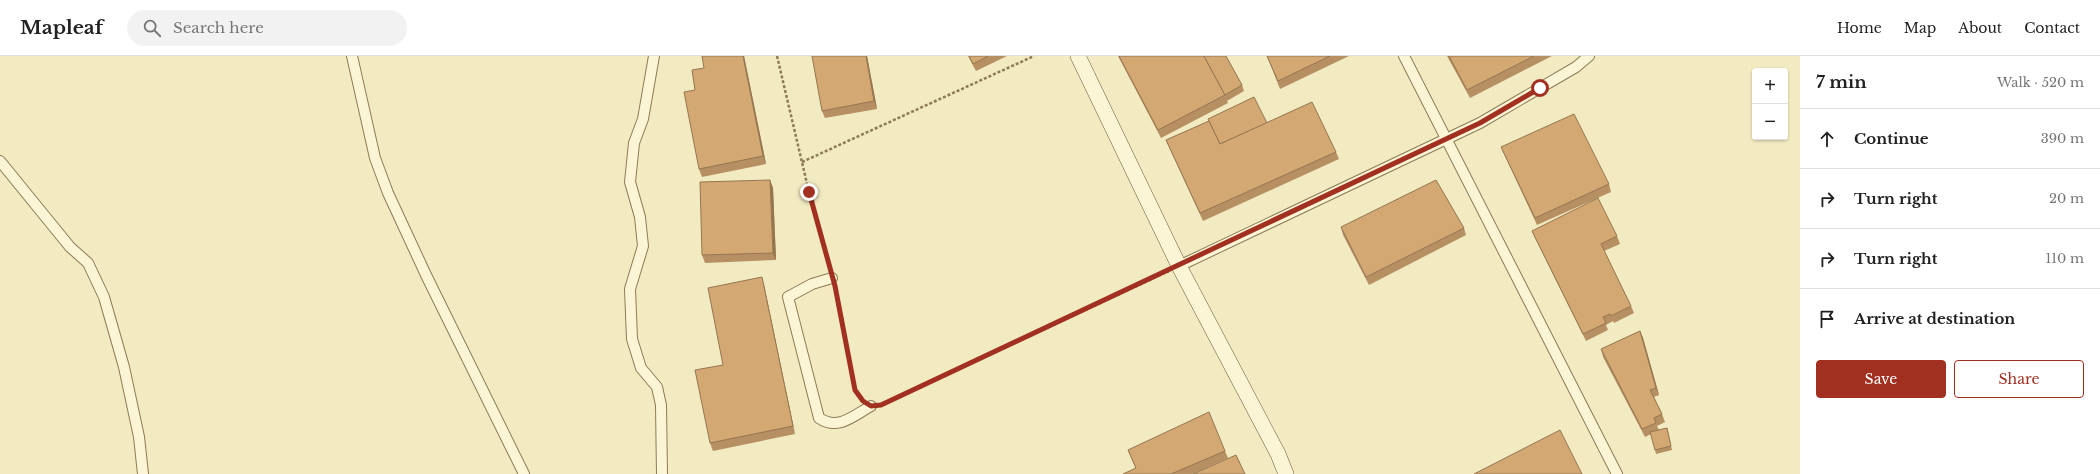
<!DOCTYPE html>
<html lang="en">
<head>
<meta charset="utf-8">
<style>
	body { margin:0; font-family:"Libre Baskerville",serif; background:#f2f2f2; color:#222 }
	.controls { position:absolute; right:12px; top:12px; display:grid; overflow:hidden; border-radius:4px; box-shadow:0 1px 3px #0004 }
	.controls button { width:36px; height:36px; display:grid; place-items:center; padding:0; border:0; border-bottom:1px solid #e0e0e0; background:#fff; color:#222; font:20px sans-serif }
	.stop { position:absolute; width:12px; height:12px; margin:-9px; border:3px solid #a23020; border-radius:50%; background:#fff }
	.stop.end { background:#a23020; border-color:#fff; box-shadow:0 1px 4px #0008 }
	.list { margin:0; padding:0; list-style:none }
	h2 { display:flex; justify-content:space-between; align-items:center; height:52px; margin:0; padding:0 16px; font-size:17px }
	h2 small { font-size:13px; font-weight:400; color:#767676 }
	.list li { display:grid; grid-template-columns:26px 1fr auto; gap:12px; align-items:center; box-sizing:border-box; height:60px; padding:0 16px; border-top:1px solid #e0e0e0 }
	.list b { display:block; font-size:15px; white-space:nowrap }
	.list em { font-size:13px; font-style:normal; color:#767676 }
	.actions { display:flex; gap:8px; padding:12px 16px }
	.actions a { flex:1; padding:9px 0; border:1px solid #a23020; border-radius:4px; text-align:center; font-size:14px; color:#a23020 }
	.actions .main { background:#a23020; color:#fff }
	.icon { flex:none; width:22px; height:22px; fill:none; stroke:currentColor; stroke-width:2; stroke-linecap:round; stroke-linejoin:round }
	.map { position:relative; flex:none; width:1800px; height:418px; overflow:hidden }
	header { display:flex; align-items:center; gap:24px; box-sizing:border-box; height:56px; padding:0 20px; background:#fff; border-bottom:1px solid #e0e0e0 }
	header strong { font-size:19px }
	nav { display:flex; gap:22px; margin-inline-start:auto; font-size:14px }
	.search { width:280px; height:36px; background:#f2f2f2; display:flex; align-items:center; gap:10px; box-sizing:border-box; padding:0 14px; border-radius:22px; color:#767676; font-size:15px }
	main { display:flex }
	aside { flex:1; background:#fff }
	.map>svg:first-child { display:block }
</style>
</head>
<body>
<header>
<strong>Mapleaf</strong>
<div class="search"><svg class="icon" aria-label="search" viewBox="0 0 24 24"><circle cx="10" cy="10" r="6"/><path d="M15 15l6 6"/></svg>Search here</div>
<nav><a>Home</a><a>Map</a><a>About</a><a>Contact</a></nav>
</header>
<main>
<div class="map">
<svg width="1800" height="418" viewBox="0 0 1800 418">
	<rect width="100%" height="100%" fill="#f2eac1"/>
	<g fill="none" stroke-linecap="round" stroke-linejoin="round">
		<defs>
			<g id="street">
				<path d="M352,0L375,102L388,137L426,219L524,418"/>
				<path d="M654,0L643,63L634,87L630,126L640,161L643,190L630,233L632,283L641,312L657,331L661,349L662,418"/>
				<path d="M1404,0L1617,418"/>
				<path d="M0,105L70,191L88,207L104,241L124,311L139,381L143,418"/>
				<path d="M1179,210L1480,67L1576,11L1589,0"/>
				<path d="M832,222L812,228L788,241L819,362C838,375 853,360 871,350"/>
			</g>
			<path id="secondary" d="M1078,0L1179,210L1278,398L1286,418"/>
		</defs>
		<use href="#street" stroke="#8d7b56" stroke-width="12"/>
		<use href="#secondary" stroke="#6f5b3a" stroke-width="16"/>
		<g stroke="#8d7b56" stroke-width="2.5" stroke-dasharray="3 2" stroke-linecap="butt">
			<path d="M777,0L809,136L830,213"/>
			<path d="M802,106L1034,0"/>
			<path d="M835,231L855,334L863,344"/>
			<path d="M881,349L1169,215"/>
		</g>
		<use href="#street" stroke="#fcf5d5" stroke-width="10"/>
		<use href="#secondary" stroke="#fcf5d5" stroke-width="15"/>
	</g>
	<g fill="#b69063">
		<path d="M744,0L766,108L702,121L699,113L695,34L704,12Z"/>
		<path d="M867,0L877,53L825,62L822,55Z"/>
		<path d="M968,0H1007L976,15Z"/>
		<path d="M1118,0H1226L1242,29L1244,35L1227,45L1228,47L1161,82Z"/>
		<path d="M1267,0H1349L1280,33Z"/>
		<path d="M1447,0H1552L1470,42Z"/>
		<path d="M1209,65L1267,67L1336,96L1339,103L1203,165L1169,91L1166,84Z"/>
		<path d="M1501,91L1609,128L1611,136L1537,169L1504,98Z"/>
		<path d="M770,124L773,132L776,204L705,207L702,199Z"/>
		<path d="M1341,171L1464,172L1466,179L1369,229L1343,179Z"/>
		<path d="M1532,175L1617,180L1620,188L1604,195L1631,250L1634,257L1614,267L1613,265L1606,269L1608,274L1586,285L1535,182Z"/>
		<path d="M764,229L795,378L713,395L710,387Z"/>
		<path d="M1640,275L1643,282L1659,339L1654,341L1662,358L1665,366L1657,370L1659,374L1667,372L1672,394L1656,398L1651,378L1645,381L1603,301L1601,293Z"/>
		<path d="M1128,394L1225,395L1228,402L1192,418H1123L1136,413Z"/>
	</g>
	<g fill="#947650">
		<path d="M743,0H744L766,108L763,100Z"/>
		<path d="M866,0H867L877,53L874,45Z"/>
		<path d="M770,124L773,132L776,204L773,197Z"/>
		<path d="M762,221L764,229L795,378L793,370Z"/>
		<path d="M1640,275L1643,282L1659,339L1656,332Z"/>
	</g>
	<g fill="#d4a873" stroke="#947650">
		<path d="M702,0H743L763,100L699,113L684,36L695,34L692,14L704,12Z"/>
		<path d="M812,0H866L874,45L822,55Z"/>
		<path d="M969,0H988L973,8Z"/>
		<path d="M1119,0H1204L1225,39L1158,74Z"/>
		<path d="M1204,0H1226L1242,29L1225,39Z"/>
		<path d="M1267,0H1330L1278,25Z"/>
		<path d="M1449,0H1534L1467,34Z"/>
		<path d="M1254,41L1267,67L1220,88L1208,63Z"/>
		<path d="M1312,46L1336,96L1200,157L1166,84L1209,65L1220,88Z"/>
		<path d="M1574,58L1609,128L1535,162L1501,91Z"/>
		<path d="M770,124L773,197L702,199L700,126Z"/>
		<path d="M1436,124L1464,172L1366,221L1341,171Z"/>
		<path d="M1598,142L1617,180L1601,188L1631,250L1611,260L1610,258L1603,261L1606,267L1583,278L1532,175Z"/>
		<path d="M762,221L793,370L710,387L695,314L723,309L708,232Z"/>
		<path d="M1640,275L1656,332L1650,334L1662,358L1654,362L1656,367L1642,373L1601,293Z"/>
		<path d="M1209,356L1225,395L1171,418H1123L1136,412L1128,394Z"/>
		<path d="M1667,372L1671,390L1655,394L1650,376Z"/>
		<path d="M1560,374L1582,418H1474Z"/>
		<path d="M1236,399L1245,418H1193Z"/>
	</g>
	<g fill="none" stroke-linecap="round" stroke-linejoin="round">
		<path stroke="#a23020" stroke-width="5" d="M809,136L835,230L855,334L863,345L871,350L881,349L1480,67L1540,32"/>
	</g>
</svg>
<div class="controls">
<button>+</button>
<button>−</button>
</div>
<div class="stop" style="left:1540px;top:32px"></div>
<div class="stop end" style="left:809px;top:136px"></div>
</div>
<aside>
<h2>7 min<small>Walk · 520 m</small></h2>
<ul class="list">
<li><svg class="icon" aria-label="ahead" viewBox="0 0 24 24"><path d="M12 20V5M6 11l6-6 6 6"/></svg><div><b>Continue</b></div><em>390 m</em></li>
<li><svg class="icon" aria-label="right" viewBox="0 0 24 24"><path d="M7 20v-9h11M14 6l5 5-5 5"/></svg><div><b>Turn right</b></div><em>20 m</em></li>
<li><svg class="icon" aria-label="right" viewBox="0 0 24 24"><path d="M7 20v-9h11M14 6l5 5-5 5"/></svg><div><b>Turn right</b></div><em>110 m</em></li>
<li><svg class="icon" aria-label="arrive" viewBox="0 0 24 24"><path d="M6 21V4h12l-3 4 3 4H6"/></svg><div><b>Arrive at destination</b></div></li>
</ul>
<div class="actions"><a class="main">Save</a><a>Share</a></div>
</aside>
</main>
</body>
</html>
